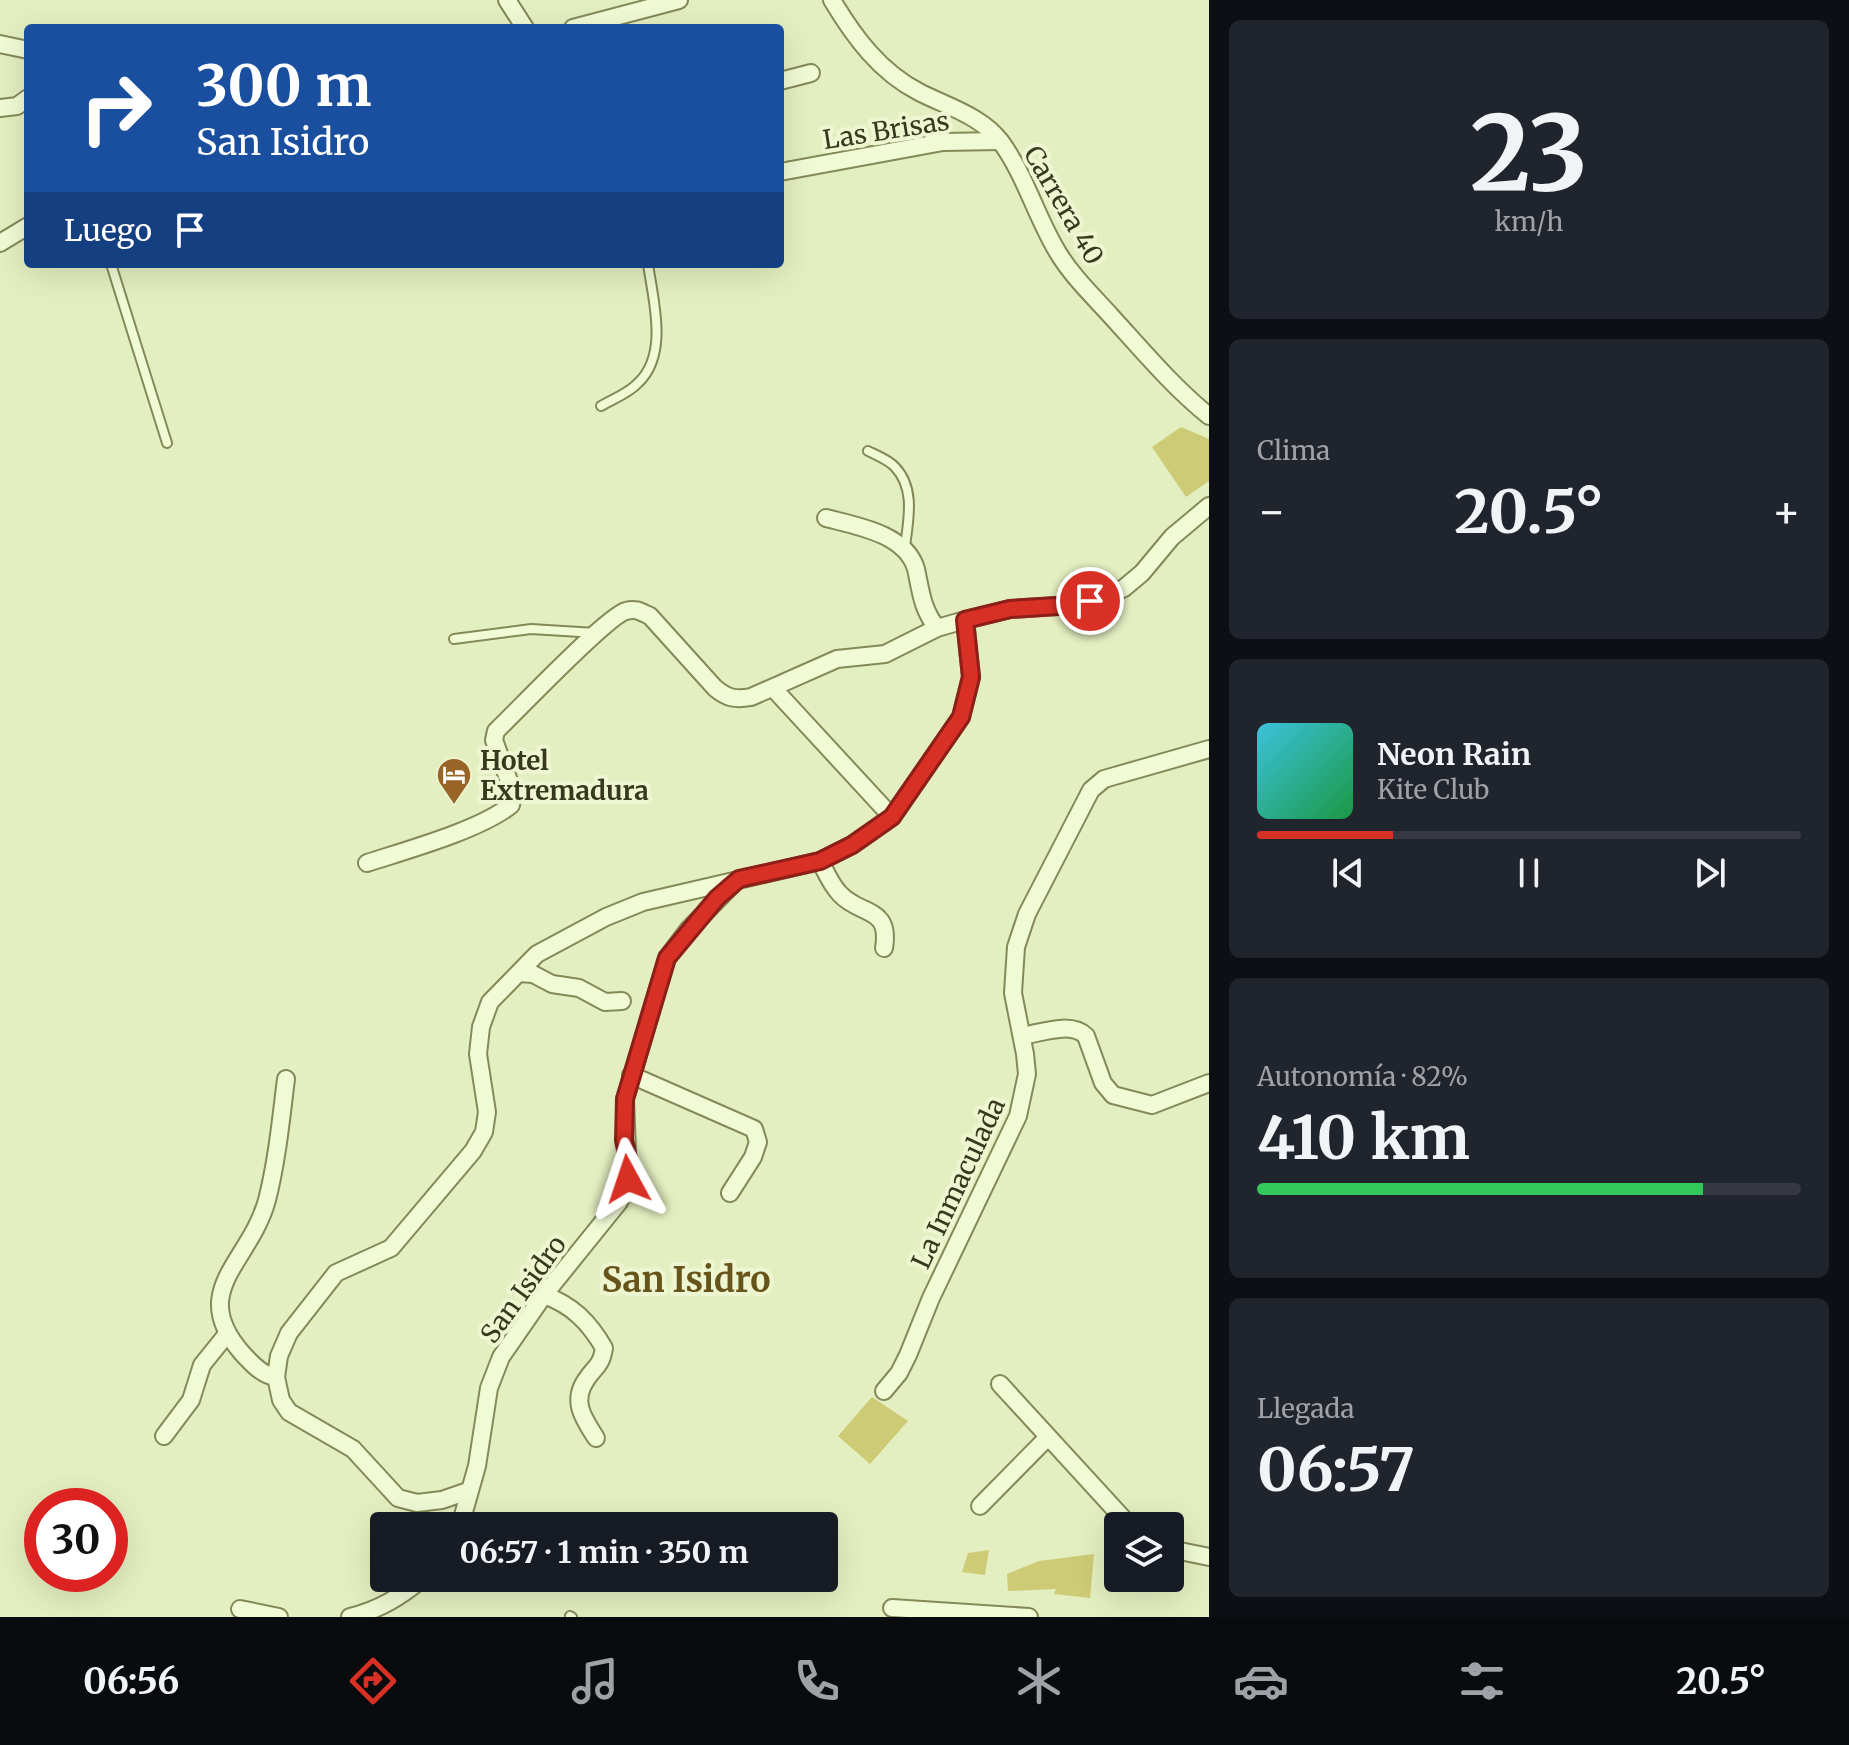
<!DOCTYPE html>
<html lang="es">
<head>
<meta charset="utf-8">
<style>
  :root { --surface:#171b24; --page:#20242c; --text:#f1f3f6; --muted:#9ea1a6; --line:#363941; --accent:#d93025 }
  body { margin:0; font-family:Merriweather,serif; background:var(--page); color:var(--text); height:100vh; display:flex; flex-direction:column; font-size:30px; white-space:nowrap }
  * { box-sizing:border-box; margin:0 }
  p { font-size:26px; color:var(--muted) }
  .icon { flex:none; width:44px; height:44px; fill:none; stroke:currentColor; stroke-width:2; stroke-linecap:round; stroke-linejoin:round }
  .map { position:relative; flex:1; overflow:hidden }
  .drawer { display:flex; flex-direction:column; gap:20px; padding:20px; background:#0d0f14; width:640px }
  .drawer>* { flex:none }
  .top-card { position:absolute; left:24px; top:24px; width:760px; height:244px; border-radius:8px; box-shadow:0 8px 32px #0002; background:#1a4fa0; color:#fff; overflow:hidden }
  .controls { position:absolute; left:1104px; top:1512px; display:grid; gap:16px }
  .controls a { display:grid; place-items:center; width:80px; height:80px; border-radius:8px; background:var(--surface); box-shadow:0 8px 32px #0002; font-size:40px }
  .speed { position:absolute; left:24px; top:1488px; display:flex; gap:16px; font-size:40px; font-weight:700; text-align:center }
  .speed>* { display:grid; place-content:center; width:104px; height:104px; border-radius:50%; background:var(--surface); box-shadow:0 8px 32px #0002; line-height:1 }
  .speed .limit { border:12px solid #d22; background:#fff; color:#111 }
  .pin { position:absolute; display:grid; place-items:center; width:68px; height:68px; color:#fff; margin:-34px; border:4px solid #fff; border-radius:50%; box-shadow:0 2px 8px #0007 }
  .me { position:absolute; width:88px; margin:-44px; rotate:355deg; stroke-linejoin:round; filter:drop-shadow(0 0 6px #0008) }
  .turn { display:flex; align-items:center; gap:28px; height:168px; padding:0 40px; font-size:36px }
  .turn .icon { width:104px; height:104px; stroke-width:2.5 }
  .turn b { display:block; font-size:56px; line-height:68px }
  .then { display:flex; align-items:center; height:76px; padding:0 40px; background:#0003; gap:16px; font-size:30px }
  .big { font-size:60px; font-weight:700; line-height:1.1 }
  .drawer .tile { flex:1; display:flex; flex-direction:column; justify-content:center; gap:12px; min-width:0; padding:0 28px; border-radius:12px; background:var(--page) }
  .drawer .dial { align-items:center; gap:0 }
  .dial b { font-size:104px; line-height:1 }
  .song { display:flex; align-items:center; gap:24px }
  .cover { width:96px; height:96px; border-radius:12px; background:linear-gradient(135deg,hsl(190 70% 55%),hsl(140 70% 35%)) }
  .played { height:8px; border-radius:4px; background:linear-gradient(90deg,var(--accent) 25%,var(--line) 25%) }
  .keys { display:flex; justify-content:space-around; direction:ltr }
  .heat { display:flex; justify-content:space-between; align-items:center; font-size:44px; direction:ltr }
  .charge { height:12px; border-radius:6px; background:linear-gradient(90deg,#34c759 82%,var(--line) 0) }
  .trip { position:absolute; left:370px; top:1512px; width:468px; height:80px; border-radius:8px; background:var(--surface); box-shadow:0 8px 32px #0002; font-weight:700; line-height:80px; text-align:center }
  .tab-bar { display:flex; height:128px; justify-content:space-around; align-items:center; background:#090b0e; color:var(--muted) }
  .tab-bar .icon { width:56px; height:56px }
  .tab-bar .selected { color:var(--accent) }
  .tab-bar b { font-size:36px; color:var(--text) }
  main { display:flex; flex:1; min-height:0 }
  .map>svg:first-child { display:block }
  .building { fill:#cecb76 }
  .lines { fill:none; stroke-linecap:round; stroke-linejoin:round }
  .service-casing { stroke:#858958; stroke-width:12 }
  .minor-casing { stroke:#858958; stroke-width:20 }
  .service { stroke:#f0fad5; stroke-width:8 }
  .minor { stroke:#f0fad5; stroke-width:16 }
  .route-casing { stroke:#8d1f18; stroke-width:20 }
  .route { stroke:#d93025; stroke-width:14 }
  .labels { text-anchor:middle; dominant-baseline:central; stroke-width:8; stroke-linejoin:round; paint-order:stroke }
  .street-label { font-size:26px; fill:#37381d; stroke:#edf6d1 }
  .poi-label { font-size:26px; font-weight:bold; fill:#37381d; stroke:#edf6d1; text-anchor:start }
  .district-label { font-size:34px; font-weight:bold; fill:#66541b; stroke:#edf6d1 }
</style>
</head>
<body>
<main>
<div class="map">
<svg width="1209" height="1617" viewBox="0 0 1209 1617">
  <rect width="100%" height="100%" fill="#e4efc1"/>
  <!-- building -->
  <g class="building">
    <polygon points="1181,427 1209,439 1209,481 1186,497 1152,447"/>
    <polygon points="872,1397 908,1421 870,1464 838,1436"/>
    <polygon points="989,1550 985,1575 962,1572 968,1553"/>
    <polygon points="1094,1554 1090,1598 1054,1594 1056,1589 1008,1591 1007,1574 1039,1561"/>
  </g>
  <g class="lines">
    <defs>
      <g id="service">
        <polyline points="111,264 167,443"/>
        <path d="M601,406c12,-7 28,-13 37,-23 31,-29 15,-83 10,-119"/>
        <path d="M868,451c8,4 21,9 27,16 21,22 13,54 10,80"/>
        <polyline points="454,639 531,629 596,633"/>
        <polyline points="570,1616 572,1617"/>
      </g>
      <g id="minor">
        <polyline points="507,0 525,28"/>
        <path d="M832,0c22,37 48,72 87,92 27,14 63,24 82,50 24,33 35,74 56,109 14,24 35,44 54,65 31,34 62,71 98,100"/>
        <polyline points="573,28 679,0"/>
        <polyline points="0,44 28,50"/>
        <polyline points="780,81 811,73"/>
        <polyline points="0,108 17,106 28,98"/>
        <polyline points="780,172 943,142 1000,141"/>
        <polyline points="0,243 28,226"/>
        <path d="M826,518c31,8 80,16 90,51 5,23 6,40 21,59"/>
        <polyline points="773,688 892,817"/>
        <path d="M820,861c6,11 11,24 20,33 20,22 51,12 44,54"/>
        <path d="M367,863c40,-13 113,-33 144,-58l2,-13 -19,-52 2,-9c21,-20 111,-115 130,-120 10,-3 15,1 24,5l65,72c12,10 20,12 36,9l86,-38 48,-5 52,-26 28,-8"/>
        <polyline points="519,973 533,974 552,984 579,988 605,1002 622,1001"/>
        <path d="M1022,1036c18,-3 49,-15 64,0l17,47 10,12 39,10 57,-22"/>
        <polyline points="631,1075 754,1129 758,1142 753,1157 730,1193"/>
        <path d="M544,1295c28,10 45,27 60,53 -3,19 -9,18 -18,32 -15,22 -2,39 10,58"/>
        <path d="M276,1377c-13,-1 -25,-14 -34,-24 -55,-63 8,-90 25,-153 10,-39 14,-81 19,-121"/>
        <polyline points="1000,1384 1130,1526"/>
        <polyline points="884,1391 899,1373 908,1355 931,1298 1018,1116 1027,1074 1025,1054 1013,993 1016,947 1027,914 1091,790 1104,779 1209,749"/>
        <polyline points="164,1436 191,1400 202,1365 227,1334"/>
        <polyline points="468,1491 442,1500 417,1503 398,1498 353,1449 289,1412 281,1400 276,1377 279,1356 289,1333 336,1273 391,1248 473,1151 484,1132 487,1112 478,1054 481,1027 490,1002 537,954 606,917 643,902 820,861 852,845 892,817 961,717 971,677 965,620 1010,609 1073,605 1106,597 1124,588 1142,573 1172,537 1209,506"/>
        <polyline points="980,1506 1048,1437"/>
        <polyline points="460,1526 477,1466 489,1388 501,1357 544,1295 619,1202 628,1179 625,1099 667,958 688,930 735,882"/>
        <polyline points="1170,1549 1209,1557"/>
        <polyline points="892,1608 1029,1617"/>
        <polyline points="240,1609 279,1617"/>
        <path d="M350,1617c29,-7 50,-20 73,-39"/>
      </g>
    </defs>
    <!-- service casing -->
    <use href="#service" class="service-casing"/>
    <!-- minor casing -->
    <use href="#minor" class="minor-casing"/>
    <!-- service -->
    <use href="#service" class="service"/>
    <!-- minor -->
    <use href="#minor" class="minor"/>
  </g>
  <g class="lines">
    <defs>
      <polyline id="route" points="628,1179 628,1159 624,1140 625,1099 667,958 717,898 739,879 820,861 852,845 892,817 961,717 971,677 965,620 1010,609 1073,605 1090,601"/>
    </defs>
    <!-- route casing -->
    <use href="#route" class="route-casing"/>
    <!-- route -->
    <use href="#route" class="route"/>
  </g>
  <!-- icons -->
  <defs>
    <symbol id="hotel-pin" viewBox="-11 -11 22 30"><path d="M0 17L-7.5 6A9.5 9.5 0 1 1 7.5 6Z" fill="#996527" stroke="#edf6d1"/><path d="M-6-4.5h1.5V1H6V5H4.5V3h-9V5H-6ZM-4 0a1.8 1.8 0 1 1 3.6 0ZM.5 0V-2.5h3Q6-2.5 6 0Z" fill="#fff"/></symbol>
  </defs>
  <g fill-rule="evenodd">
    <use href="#hotel-pin" x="434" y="755" width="40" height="54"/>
  </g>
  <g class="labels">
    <!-- street labels -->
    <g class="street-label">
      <text transform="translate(886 130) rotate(-9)">Las Brisas</text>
      <text transform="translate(1064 205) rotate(60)">Carrera 40</text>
      <text transform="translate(958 1183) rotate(-65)">La Inmaculada</text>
      <text transform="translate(523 1289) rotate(-54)">San Isidro</text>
    </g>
    <!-- poi labels -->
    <g class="poi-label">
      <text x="480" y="760">Hotel<tspan x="480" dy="30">Extremadura</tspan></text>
    </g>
    <!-- district labels -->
    <g class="district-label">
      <text x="686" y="1280">San Isidro</text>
    </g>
  </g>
</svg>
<div class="controls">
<a><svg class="icon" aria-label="layers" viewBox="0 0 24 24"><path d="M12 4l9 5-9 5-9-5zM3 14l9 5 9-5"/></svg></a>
</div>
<div class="speed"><div class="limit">30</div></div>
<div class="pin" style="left:1090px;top:601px;background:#d93025"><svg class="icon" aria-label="arrive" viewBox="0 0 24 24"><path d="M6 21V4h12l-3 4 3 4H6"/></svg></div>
<svg class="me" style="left:628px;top:1179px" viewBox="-20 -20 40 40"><path d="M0-17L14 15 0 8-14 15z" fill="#d93025" stroke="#fff" stroke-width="4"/></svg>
<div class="trip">06:57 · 1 min · 350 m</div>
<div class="top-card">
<div class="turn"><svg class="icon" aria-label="right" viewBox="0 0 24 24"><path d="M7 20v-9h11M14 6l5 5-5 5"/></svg><div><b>300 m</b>San Isidro</div></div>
<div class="then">Luego<svg class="icon" aria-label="arrive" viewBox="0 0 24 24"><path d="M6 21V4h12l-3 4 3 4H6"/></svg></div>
</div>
</div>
<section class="drawer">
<div class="tile dial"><b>23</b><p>km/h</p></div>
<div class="tile"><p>Clima</p>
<div class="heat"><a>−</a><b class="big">20.5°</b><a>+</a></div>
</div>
<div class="tile">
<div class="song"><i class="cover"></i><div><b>Neon Rain</b><p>Kite Club</p></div></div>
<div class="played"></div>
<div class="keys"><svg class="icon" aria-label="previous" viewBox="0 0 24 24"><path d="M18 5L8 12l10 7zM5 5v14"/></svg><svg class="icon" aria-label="pause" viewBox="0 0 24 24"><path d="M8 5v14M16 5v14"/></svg><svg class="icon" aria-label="next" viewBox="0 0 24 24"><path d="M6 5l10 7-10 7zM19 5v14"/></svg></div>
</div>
<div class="tile"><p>Autonomía · 82%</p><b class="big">410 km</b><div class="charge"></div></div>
<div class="tile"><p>Llegada</p><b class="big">06:57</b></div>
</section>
</main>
<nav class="tab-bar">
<b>06:56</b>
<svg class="icon selected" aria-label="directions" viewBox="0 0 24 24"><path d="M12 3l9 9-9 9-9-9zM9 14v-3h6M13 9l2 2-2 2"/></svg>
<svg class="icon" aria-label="music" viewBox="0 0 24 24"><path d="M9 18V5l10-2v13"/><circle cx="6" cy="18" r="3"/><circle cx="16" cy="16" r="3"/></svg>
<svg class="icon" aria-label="phone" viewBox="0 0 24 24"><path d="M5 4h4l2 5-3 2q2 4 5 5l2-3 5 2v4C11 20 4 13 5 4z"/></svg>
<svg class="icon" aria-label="climate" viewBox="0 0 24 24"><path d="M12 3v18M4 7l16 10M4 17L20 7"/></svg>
<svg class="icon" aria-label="car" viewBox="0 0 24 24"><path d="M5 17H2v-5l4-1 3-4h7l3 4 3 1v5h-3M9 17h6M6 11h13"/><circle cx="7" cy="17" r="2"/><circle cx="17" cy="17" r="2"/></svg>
<svg class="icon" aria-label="filters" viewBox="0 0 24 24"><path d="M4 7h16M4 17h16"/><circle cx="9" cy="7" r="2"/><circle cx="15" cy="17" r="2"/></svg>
<b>20.5°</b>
</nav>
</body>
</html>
